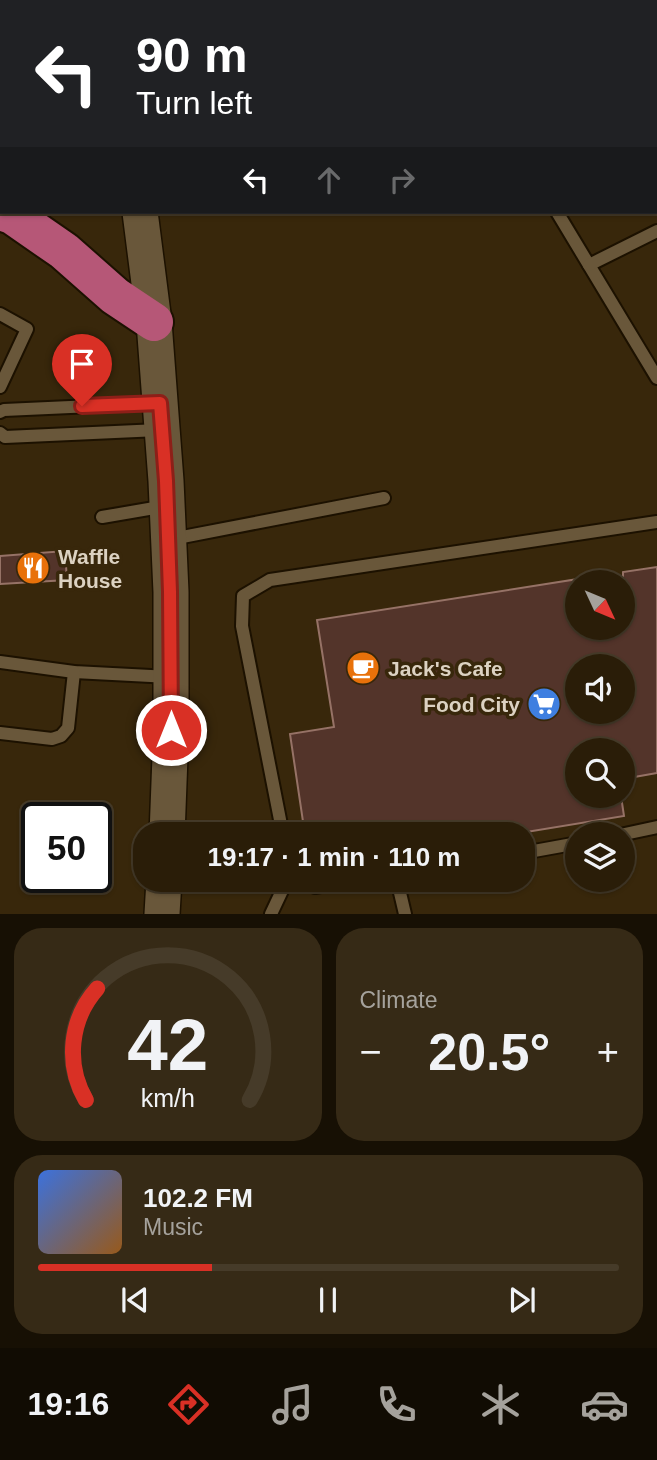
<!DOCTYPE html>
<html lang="en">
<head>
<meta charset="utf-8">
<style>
  :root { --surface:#2a1d08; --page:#362a16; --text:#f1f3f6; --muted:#a5a29c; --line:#463b29; --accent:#d93025 }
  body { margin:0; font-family:Arial,sans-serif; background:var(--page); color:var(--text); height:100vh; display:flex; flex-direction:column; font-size:26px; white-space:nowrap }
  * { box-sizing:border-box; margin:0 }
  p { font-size:23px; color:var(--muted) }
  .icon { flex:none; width:38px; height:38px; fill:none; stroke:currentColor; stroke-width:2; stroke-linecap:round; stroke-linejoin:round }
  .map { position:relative; height:914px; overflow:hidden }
  .drawer { display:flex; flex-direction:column; gap:14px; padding:14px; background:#171004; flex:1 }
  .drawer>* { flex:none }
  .hud { position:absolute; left:0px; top:0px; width:658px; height:214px; box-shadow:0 2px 5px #0004,0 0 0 2px var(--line); background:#202124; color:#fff; overflow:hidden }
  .needle { width:46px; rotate:134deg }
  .fabs { position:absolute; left:565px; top:570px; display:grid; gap:14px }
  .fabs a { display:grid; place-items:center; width:70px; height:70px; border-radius:50%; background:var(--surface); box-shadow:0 2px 5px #0004,0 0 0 2px var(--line); font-size:35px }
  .speed { position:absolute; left:21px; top:802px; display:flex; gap:14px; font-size:35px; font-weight:700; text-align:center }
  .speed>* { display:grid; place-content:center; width:91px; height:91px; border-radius:50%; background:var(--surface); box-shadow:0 2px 5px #0004,0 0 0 2px var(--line); line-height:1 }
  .speed .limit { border:4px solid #111; border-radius:10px; background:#fff; color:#111 }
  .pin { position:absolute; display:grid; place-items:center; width:60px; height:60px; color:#fff; margin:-72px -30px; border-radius:50% 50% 50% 0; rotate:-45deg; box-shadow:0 0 7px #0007 }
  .pin .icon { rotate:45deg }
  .me { position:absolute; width:77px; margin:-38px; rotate:0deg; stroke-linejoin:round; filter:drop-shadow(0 0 5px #0008) }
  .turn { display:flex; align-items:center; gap:24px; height:147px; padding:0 21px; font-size:32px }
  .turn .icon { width:91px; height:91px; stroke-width:2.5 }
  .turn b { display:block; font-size:49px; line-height:60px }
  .lanes { display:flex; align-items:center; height:66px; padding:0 21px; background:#0003; justify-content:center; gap:35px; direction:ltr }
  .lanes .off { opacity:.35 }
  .big { font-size:52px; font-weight:700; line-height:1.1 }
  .drawer .widget { flex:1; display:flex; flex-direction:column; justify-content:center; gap:10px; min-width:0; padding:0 24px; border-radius:28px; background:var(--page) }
  .drawer .dial { align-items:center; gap:0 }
  .dial svg { height:182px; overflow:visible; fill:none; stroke:var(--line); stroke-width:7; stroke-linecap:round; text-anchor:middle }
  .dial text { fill:var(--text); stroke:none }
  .song { display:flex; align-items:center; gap:21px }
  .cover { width:84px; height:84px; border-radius:10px; background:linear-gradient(135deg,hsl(220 70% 55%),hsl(30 70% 35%)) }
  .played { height:7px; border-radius:4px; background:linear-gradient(90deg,var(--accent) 30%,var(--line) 30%) }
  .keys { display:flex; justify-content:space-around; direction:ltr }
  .heat { display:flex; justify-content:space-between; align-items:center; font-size:38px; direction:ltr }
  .drawer .tiles { flex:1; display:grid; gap:14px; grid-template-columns:1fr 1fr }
  .widget:last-child { grid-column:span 2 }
  .trip { position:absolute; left:133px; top:822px; width:402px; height:70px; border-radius:28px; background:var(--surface); box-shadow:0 2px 5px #0004,0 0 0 2px var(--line); font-weight:700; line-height:70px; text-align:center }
  .tabs { display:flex; height:112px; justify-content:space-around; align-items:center; background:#110c03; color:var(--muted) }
  .tabs .icon { width:49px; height:49px }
  .tabs .selected { color:var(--accent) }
  .tabs b { font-size:32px; color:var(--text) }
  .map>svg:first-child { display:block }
  .building { fill:#53342a; stroke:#967266; stroke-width:2; fill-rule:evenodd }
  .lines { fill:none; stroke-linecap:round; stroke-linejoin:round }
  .service-casing { stroke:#1c1100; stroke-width:16 }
  .secondary-casing { stroke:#1c1100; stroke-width:38 }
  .trunk-casing { stroke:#1c1100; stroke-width:42 }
  .service { stroke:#69573a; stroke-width:12 }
  .secondary { stroke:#69573a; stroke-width:35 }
  .trunk { stroke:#b65777; stroke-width:38 }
  .route-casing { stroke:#8d1f18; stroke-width:18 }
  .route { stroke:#d93025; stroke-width:12 }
  .labels { text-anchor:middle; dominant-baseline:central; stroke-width:7; stroke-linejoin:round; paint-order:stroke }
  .poi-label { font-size:21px; font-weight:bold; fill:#dcd2c2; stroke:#38270b; text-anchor:start }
</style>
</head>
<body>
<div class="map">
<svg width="657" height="914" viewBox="0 0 657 914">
  <rect width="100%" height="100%" fill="#38270b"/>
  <!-- building -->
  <g class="building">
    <polygon points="65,551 67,580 0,584 0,556"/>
    <path d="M657,567v206l-34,6v-28h-45v45h43l3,20 -116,19h-203l-15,-101 44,-7 -17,-107 261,-41v49h45v-56zM578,667h45v45h-45z"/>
  </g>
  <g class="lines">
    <defs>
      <g id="service">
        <polyline points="344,0 345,2"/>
        <polyline points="504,0 505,2"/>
        <polyline points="557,212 657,378"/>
        <polyline points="589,265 657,231"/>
        <polyline points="0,314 27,329 0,387"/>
        <polyline points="0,412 4,410 159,403"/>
        <polyline points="0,433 5,437 159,430"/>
        <polyline points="102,517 166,506"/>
        <polyline points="172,539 384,498"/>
        <polyline points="0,662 74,672 170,677"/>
        <polyline points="0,733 52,739 61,736 68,728 74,672"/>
        <polyline points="283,835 242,626 243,596 270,580 657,522"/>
        <polyline points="620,835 657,827"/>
        <polyline points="523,853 578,843"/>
        <polyline points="303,880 315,887 355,880"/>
        <polyline points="397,880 405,914"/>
        <polyline points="271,914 287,880"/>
      </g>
      <g id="secondary">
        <polyline points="140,212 154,322 166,481 171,592 171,730 167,835"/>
        <polyline points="162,914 164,880"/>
      </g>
      <g id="trunk">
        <polyline points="89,2 93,0"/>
        <polyline points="292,2 296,0"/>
        <polyline points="0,41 2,40"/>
        <polyline points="0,125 2,124"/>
        <polyline points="3,212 12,215 64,251 115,296 154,322"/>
      </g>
    </defs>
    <!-- service casing -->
    <use href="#service" class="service-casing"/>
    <!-- secondary casing -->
    <use href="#secondary" class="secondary-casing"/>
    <!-- trunk casing -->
    <use href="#trunk" class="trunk-casing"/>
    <!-- service -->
    <use href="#service" class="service"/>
    <!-- secondary -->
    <use href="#secondary" class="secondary"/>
    <!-- trunk -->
    <use href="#trunk" class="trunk"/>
  </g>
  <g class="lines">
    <defs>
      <polyline id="route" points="82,406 160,403 166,481 170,592 171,730"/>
    </defs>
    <!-- route casing -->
    <use href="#route" class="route-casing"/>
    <!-- route -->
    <use href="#route" class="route"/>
  </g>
  <!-- icons -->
  <defs>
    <symbol id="restaurant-disc" viewBox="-11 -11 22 22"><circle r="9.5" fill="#e8710a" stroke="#38270b"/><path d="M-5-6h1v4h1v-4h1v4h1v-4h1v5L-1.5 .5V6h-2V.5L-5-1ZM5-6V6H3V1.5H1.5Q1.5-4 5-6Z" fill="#fff"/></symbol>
    <symbol id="cafe-disc" viewBox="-11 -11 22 22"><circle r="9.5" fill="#e8710a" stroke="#38270b"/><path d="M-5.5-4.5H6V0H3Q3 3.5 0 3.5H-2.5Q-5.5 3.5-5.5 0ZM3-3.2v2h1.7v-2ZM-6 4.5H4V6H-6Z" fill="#fff"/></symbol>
    <symbol id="supermarket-disc" viewBox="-11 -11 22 22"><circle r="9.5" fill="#3f7fe0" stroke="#38270b"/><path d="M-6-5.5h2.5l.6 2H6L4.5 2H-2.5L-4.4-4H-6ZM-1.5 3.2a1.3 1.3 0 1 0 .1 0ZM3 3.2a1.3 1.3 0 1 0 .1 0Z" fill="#fff"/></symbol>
  </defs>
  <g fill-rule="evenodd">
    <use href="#restaurant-disc" x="14" y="549" width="38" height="38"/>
    <use href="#cafe-disc" x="344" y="649" width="38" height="38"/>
    <use href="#supermarket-disc" x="525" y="685" width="38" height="38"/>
  </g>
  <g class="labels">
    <!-- poi labels -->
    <g class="poi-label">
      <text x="58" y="556">Waffle<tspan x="58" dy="24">House</tspan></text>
      <text x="388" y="668">Jack's Cafe</text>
      <text x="520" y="704" text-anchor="end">Food City</text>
    </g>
  </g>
</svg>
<div class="fabs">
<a><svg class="needle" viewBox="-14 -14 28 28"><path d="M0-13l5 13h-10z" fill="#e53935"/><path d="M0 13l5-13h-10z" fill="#a5a29c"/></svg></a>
<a><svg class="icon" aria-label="sound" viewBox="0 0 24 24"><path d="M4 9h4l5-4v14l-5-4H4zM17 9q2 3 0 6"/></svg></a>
<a><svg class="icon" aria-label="search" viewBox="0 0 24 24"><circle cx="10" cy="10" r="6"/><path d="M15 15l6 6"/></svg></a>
<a><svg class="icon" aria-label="layers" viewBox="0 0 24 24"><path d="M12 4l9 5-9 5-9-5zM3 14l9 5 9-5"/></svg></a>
</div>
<div class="speed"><div class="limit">50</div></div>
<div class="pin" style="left:82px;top:406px;background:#d93025"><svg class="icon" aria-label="arrive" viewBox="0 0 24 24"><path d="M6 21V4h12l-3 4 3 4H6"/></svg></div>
<svg class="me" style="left:171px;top:730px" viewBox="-20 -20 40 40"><circle r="17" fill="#d93025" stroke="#fff" stroke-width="3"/><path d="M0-11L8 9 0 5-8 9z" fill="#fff"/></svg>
<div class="trip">19:17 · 1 min · 110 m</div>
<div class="hud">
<div class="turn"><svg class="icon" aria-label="left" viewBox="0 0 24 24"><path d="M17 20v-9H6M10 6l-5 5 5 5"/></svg><div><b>90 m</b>Turn left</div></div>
<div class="lanes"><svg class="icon" aria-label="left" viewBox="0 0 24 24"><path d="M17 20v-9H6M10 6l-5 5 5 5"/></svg><svg class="icon off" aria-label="ahead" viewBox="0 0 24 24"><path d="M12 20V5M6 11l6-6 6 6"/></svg><svg class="icon off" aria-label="right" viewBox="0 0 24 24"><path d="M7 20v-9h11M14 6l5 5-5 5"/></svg></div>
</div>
</div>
<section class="drawer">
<div class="tiles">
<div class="widget dial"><svg viewBox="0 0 100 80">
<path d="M14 69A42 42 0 1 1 86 69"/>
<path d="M14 69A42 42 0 0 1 19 20" stroke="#d93025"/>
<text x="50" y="56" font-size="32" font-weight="700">42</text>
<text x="50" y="72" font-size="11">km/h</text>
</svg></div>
<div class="widget"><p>Climate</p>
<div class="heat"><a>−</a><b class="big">20.5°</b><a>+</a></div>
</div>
<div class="widget">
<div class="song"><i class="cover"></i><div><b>102.2 FM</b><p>Music</p></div></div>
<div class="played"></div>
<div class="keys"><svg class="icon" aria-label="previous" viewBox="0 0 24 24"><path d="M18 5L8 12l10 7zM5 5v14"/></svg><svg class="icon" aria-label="pause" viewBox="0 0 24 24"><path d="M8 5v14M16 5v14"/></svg><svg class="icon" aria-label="next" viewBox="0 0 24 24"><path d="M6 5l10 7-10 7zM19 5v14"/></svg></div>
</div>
</div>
</section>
<nav class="tabs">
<b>19:16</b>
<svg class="icon selected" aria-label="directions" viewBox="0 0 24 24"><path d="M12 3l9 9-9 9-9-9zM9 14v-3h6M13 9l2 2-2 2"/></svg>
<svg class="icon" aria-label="music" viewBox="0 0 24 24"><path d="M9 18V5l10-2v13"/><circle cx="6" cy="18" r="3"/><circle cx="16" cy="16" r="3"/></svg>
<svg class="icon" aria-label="phone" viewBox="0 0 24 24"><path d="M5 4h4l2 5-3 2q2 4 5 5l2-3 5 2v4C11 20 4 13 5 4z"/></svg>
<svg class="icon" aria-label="climate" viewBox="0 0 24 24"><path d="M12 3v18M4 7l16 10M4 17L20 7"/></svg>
<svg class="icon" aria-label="car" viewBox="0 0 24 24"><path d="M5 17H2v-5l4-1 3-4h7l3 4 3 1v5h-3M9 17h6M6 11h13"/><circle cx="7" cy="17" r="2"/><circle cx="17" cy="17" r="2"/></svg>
</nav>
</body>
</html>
